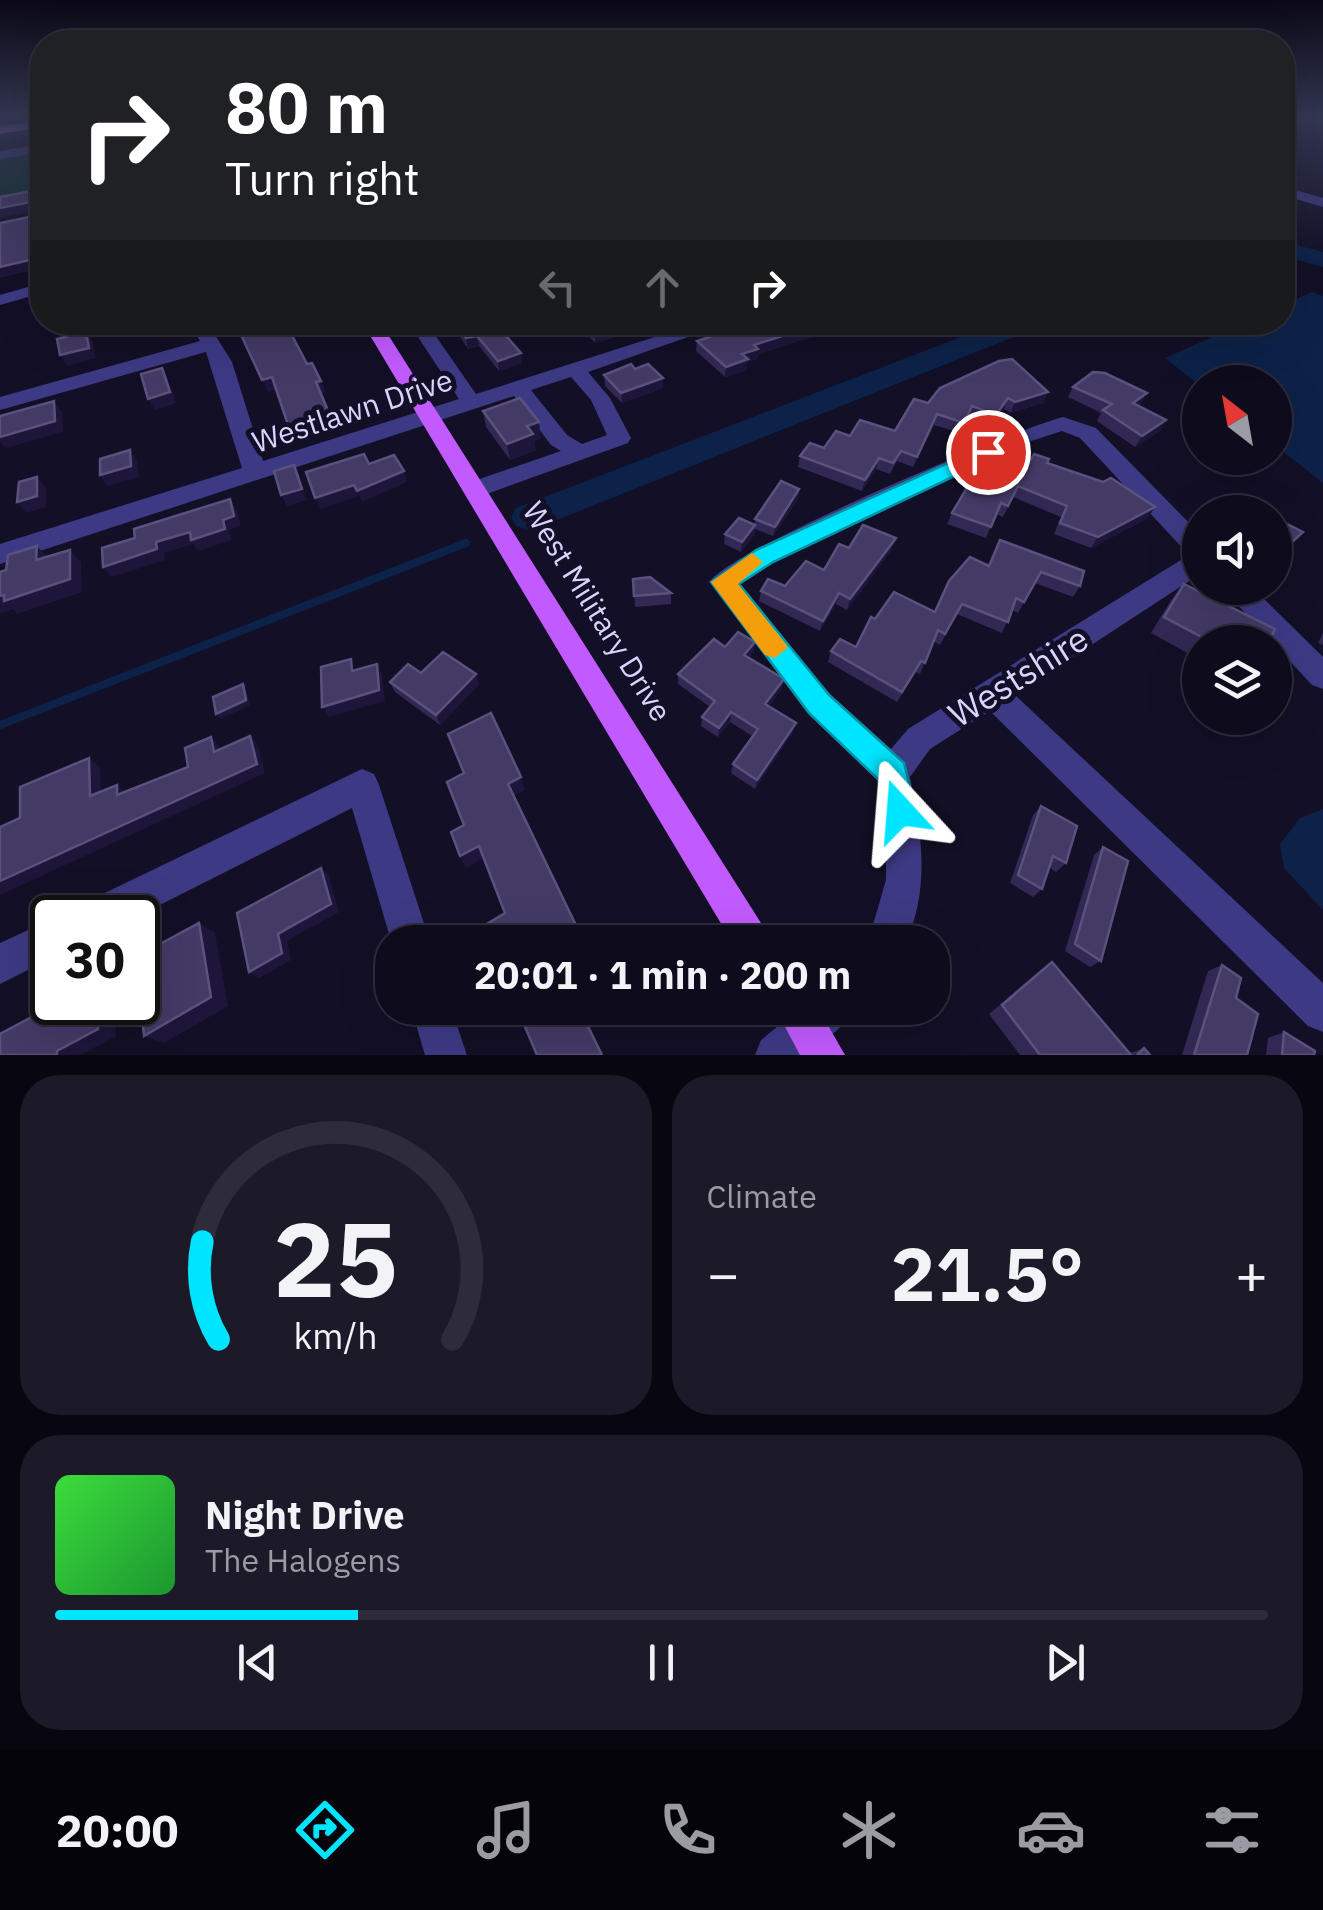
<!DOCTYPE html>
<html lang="en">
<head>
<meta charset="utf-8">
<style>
  :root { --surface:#0e0b1c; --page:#1c1929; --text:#f1f3f6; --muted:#9b9ba3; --line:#2e2b3b; --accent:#00e5ff }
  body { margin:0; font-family:"IBM Plex Sans",sans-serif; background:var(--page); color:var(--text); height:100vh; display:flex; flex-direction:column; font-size:38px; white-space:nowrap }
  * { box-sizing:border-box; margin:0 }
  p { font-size:32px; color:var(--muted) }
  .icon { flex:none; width:55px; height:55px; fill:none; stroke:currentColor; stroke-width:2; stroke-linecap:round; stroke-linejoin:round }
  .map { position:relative; height:1055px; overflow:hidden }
  .side { display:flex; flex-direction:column; gap:20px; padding:20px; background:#08060f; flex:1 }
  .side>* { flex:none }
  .top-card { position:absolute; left:30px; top:30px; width:1265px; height:305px; border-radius:40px; box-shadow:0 10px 40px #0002,0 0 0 2px var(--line); background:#202124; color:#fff; overflow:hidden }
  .needle { width:65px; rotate:329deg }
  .fabs { position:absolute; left:1182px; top:365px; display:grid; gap:20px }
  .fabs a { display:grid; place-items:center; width:110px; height:110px; border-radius:50%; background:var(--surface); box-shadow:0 10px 40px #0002,0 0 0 2px var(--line); font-size:50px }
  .speed { position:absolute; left:30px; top:895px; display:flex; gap:20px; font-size:50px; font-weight:700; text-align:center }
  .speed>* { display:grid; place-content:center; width:130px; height:130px; border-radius:50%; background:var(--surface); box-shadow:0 10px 40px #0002,0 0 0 2px var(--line); line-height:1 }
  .speed .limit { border:5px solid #111; border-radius:15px; background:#fff; color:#111 }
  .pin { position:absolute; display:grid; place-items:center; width:85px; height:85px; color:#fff; margin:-42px; border:5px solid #fff; border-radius:50%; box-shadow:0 2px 10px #0007 }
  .me { position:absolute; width:110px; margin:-55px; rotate:341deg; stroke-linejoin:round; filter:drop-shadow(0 0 8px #0008) }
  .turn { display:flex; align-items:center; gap:35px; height:210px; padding:0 30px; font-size:45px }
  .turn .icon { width:130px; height:130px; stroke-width:2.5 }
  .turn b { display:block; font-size:70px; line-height:85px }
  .lanes { display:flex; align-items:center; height:95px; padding:0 30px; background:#0003; justify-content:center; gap:50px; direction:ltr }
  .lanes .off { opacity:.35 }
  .big { font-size:75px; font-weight:800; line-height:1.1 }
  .side .widget { flex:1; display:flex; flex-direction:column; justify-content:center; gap:15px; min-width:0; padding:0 35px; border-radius:40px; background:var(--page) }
  .side .dial { align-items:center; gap:0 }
  .dial svg { height:260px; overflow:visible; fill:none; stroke:var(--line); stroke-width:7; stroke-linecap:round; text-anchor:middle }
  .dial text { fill:var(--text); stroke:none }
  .song { display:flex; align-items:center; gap:30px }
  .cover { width:120px; height:120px; border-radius:15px; background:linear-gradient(135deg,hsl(120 70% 55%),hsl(130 70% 35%)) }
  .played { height:10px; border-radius:5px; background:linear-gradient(90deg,var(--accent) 25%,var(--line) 25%) }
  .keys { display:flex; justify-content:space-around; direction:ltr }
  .heat { display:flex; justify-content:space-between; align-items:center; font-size:55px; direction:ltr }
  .side .tiles { flex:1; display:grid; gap:20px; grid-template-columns:1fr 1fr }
  .widget:last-child { grid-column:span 2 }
  .trip { position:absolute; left:375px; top:925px; width:575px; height:100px; border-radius:40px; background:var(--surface); box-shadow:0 10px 40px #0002,0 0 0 2px var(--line); font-weight:800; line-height:100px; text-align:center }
  .dock { display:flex; height:160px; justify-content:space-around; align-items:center; background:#06040b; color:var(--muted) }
  .dock .icon { width:70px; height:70px }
  .dock .current { color:var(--accent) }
  .dock b { font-size:45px; color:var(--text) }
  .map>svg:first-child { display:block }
  .green { fill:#12302f }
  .water { fill:#0c2248 }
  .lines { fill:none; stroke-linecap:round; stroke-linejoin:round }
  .stream { stroke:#0c2248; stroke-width:8 }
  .river { fill:#0c2248; fill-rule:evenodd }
  .minor { fill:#3d3a85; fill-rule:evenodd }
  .major { fill:#c25bff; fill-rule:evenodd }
  .wall { fill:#312854 }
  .shaded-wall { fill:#1d163a }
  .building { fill:#433a66; stroke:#5a527e; stroke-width:2.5 }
  .route { fill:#00e5ff; stroke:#0095a6; stroke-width:2.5 }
  .slow { fill:#f59e0b }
  .labels { text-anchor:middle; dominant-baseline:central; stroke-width:10; stroke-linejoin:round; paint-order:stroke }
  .street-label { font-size:30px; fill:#d9d4ff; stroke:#130f26 }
  .near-street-label { font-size:35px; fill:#d9d4ff; stroke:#130f26 }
</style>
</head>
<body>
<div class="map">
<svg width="1323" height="1055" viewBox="0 0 1323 1055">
  <rect width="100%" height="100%" fill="#130f26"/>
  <!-- green -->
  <polygon class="green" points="42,150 42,190 0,197 0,157"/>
  <!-- water -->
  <g class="water">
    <polygon points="1312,292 1323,296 1323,483 1275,445 1275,382 1200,386 1165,358 1244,323 1282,322 1283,305"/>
    <polygon points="1323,809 1323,910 1284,868 1280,844 1300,818"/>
  </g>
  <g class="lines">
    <!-- stream -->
    <polyline class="stream" points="0,725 466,543"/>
    <!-- river -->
    <g class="river">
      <polygon points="1282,241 1323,252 1323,267 1282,256"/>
      <polygon points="1000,322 1039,322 1036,328 542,526 529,530 516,526 511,517 516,508"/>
    </g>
    <!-- minor -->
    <g class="minor">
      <polygon points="42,144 42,152 0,159 0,151"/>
      <polygon points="1282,186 1323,198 1323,207 1282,195"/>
      <polygon points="42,283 42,293 0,305 0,295"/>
      <path d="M189,322h18l25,40 31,99 196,-62 -51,-77h18l50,72 226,-72h29l-143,50 22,26 21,40 -3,5 -144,52h-16l-4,-6 4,-6 93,-32 -10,-6 -37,-49 -514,168v-20l242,-76 -36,-116 -206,58v-13l200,-56zM571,377l20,23 16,35 -25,9 -15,-9 -36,-45z"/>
      <path d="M1063,417l33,11 104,106v40l-185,121 308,288v49l-15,-6 -318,-315 -60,38 -20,28c12,57 20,110 -4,165h-38l18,-62v-43l-8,-56 -70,-67 -98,-132c16,-31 306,-153 353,-165zM1062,431l18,7 109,117 -281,174 -17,20 -61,-55 -90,-110 33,-21 255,-121z"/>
      <polygon points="1222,588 1253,588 1323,657 1323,689 1312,685"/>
      <polygon points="362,769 374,774 379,785 430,942 392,944 352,808 134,918 74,918 80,905"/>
      <polygon points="52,919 52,958 0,984 0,943"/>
      <polygon points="411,1008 451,1008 467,1055 425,1055"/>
      <polygon points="800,1008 852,1008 846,1022 809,1055 755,1055 761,1040"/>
    </g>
    <!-- major -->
    <g class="major">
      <polygon points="42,121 42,127 0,134 0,126"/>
      <polygon points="362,322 380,322 773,942 732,942"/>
      <polygon points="775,1008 818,1008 845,1055 800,1055"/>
    </g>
  </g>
  <!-- wall -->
  <g class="wall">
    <polygon points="453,322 496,325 521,353 522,363 499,371 479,346 468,349 455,329"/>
    <polygon points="577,322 627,322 628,333 595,343"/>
    <polygon points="840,324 839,328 758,354 757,359 747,362 747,370 725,377 696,351 697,341"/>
    <polygon points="604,375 663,388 622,403 605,386"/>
    <polygon points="1073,387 1141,404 1138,406 1166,420 1160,431 1135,447 1097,421 1101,413 1068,397"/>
    <polygon points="1048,392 1043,403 1010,413 1004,409 992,426 968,417 960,433 934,425 913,467 897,461 890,474 876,469 862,491 798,467 800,456 850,436 895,431 928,403"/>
    <polygon points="483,411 541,438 534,441 536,450 510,460 486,427"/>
    <polygon points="1047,463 1148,518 1091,548 1054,534 1061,517 1013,497 1003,517 996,514 986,538 947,524 952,513 978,482 1002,473"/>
    <polygon points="799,489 798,499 773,536 755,529 754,535 741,552 724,544 725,534 755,525 755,519"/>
    <polygon points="1000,540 1080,586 1073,597 1035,583 1018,613 1012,610 1002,633 957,614 940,645 933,641 920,674 916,672 897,702 828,662 831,651 856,647 875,619 935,612 989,566"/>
    <polygon points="849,548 892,549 847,610 836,604 820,631 759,601 761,591 785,586 824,570"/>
    <polygon points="633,579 671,593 671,604 635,607"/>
    <polygon points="1184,584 1269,642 1200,642 1200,660 1151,633 1171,600"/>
    <polygon points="1323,633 1323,645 1318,643"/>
    <polygon points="755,642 754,652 749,658 782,689 768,707 793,732 755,789 731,773 733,764 752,736 730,722 718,737 701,726 702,717 710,707 678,684 678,674 725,647"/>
    <polygon points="421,673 479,684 440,725 395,692 390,682"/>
    <polygon points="1041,806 1066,863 1056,872 1049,867 1042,889 1033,897 1010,883 1033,815"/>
    <polygon points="1103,847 1101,961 1090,967 1065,951 1094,855"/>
    <polygon points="1052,962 1130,1053 1144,1048 1150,1055 1020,1055 989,1014 1038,972"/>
    <polygon points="1222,965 1236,998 1247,1055 1182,1055 1208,971"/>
    <polygon points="1284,1032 1314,1055 1266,1055 1268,1038"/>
  </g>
  <!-- shaded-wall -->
  <g class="shaded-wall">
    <polygon points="36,201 41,210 0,218 0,208"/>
    <polygon points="42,257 42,268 0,278 0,267"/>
    <polygon points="627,322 628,333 595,343 595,333"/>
    <polygon points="826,322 844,322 840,324 839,328 758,354 757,359 747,362 747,370 725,377 726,367 754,345"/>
    <polygon points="86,332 93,342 96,358 68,366 60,355"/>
    <polygon points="477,336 479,346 468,349 466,338"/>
    <polygon points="521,353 522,363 499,371 498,361"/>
    <polygon points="162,368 168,379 176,403 155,410 148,399"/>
    <polygon points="272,377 277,389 268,392 262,380"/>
    <polygon points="663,378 663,388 622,403 621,393"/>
    <polygon points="321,381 326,392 321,394 316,382"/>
    <polygon points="1048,392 1043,403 1010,413 1015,402"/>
    <polygon points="1147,393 1141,404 1126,414 1133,403"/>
    <polygon points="1008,398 1004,409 992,426 996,415"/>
    <polygon points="54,401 62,412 63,432 6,448 0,442 0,437"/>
    <polygon points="329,413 334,425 294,437 288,425"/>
    <polygon points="937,414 934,425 913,467 917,457"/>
    <polygon points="1166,420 1160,431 1135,447 1142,436"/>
    <polygon points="539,422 541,438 534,441 536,450 510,460 507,444 527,426"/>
    <polygon points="130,450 137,461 139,477 108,486 100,475"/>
    <polygon points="879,458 876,469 862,491 865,480"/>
    <polygon points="294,465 307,500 287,506 281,495"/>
    <polygon points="404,471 407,482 362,502 357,491"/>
    <polygon points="37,477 46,488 46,507 26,513 17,502"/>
    <polygon points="354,485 359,496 321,509 315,498"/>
    <polygon points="799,489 798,499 773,536 775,527"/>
    <polygon points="230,499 237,510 241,526 229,530 232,540 198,551 193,544 164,553 165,560 112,577 103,567 156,542 223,520"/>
    <polygon points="1155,507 1148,518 1091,548 1098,537"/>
    <polygon points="755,525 754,535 741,552 742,542"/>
    <polygon points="896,538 892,549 847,610 850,599"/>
    <polygon points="37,546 49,559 36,560"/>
    <polygon points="70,550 81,562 82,592 17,614 13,609 0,614 0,596"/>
    <polygon points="839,593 836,604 820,631 823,621"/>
    <polygon points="755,642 754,652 743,665 744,655"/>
    <polygon points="377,664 382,675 385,701 329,717 322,707"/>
    <polygon points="476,674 479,684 440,725 436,715"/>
    <polygon points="784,679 782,689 763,714 765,704"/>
    <polygon points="243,684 246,689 250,705 221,719 216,714"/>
    <polygon points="731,712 730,722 718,737 719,728"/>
    <polygon points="796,723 793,732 755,789 757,780"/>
    <polygon points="250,736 258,745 265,773 0,895 0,881"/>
    <polygon points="211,737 219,746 222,762 214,752"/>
    <polygon points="89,758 100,767 101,805 90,796"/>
    <polygon points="521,777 525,790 512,797 508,784"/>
    <polygon points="117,785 127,794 117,795"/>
    <polygon points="479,846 484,858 466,868 460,856"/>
    <polygon points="321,868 329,876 339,912 287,941 291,960 259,978 249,972 278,934"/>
    <polygon points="199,923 215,933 228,1006 164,1043 144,1036"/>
    <polygon points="96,1002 113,1002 116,1036 81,1055 57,1055 57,1051"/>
    <polygon points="505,1008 518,1008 519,1009 508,1017 503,1009"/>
  </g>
  <!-- building -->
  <g class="building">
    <polygon points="42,189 42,257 0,267 0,223 39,215 36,201 0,208 0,197"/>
    <polygon points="235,322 285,322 307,364 312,363 321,381 316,382 329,413 288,425 272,377 262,380"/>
    <polygon points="455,322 494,322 521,353 498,361 477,336 466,338"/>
    <polygon points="585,322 627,322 595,333"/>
    <polygon points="755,322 826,322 754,345 758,349 742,354 748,359 726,367 697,341"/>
    <polygon points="86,332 89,348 60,355 57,339"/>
    <polygon points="1012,359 1048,392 1015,402 1008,398 996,415 972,406 964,423 937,414 917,457 901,451 893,463 879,458 865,480 800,456 810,443 824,448 836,431 850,436 860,420 895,431 914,399 928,403 940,388 999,361"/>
    <polygon points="631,364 635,369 648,364 663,378 621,393 604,375"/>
    <polygon points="162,368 170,392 148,399 141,374"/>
    <polygon points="1093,372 1105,373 1147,393 1133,403 1166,420 1142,436 1103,410 1112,404 1073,387"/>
    <polygon points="520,398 539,422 527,426 533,434 507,444 483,411"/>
    <polygon points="54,401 55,421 0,437 0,416"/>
    <polygon points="130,450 131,466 100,475 100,459"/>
    <polygon points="1012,453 1031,459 1034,454 1049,459 1047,463 1103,482 1111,478 1155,507 1098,537 1060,523 1067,506 1018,486 1008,506 1001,503 991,527 952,513 972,479 978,482 987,466 1002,473"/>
    <polygon points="364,454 369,464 394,455 404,471 357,491 354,485 315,498 306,472"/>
    <polygon points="294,465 302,489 281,495 274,471"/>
    <polygon points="37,477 37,496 17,502 19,482"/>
    <polygon points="781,481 799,489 775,527 755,519"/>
    <polygon points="230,499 234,516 223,520 225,529 191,540 190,532 156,542 157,549 103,567 102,548 135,538 134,529"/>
    <polygon points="1244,502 1264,512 1235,512"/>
    <polygon points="739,518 755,525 742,542 725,534"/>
    <polygon points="1275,518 1303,532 1275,558"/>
    <polygon points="863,525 896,538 850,599 839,593 823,621 761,591 768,579 785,586 806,561 824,570 839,544 849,548"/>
    <polygon points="1000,540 1084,571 1080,586 1041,572 1024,602 1016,598 1008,622 962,604 945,634 938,630 925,663 921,661 902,692 831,651 840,639 856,647 871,617 875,619 894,592 935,612 949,581 970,557 989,566"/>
    <polygon points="37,546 36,560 70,550 70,579 4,601 4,595 0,596 0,572 6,570 8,555"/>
    <polygon points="650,577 671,593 634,596 633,579"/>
    <polygon points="1184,584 1275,629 1269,642 1211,642 1164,617"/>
    <polygon points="738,632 755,642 744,655 784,679 765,704 796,723 757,780 733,764 758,729 731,712 719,728 702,717 715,701 678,674 714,639 725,647"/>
    <polygon points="443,652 476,674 436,715 390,682 408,664 421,673"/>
    <polygon points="351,659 352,671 377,664 379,690 322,707 321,667"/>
    <polygon points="243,684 246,700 216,714 213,697"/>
    <polygon points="491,713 521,777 508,784 584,942 476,942 472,933 505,913 479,846 460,856 451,832 464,825 447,782 464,773 448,734"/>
    <polygon points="250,736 257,764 0,881 0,827 20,818 20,787 89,758 90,796 117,785 117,795 188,767 185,748 211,737 214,752"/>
    <polygon points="1041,806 1077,826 1066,863 1053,856 1042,889 1018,875"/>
    <polygon points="1103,847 1128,861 1101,961 1075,944"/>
    <polygon points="321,868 331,904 278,934 282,953 249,972 237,913"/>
    <polygon points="199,923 211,997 144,1036 138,978 138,956"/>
    <polygon points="1052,962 1131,1055 1040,1055 1002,1005"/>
    <polygon points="1222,965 1241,978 1236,998 1258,1014 1247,1055 1194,1055"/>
    <polygon points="60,1002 96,1002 98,1029 57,1051 57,1055 0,1055 0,1034"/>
    <polygon points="517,1008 579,1008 602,1055 537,1055"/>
    <polygon points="1284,1032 1315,1051 1314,1055 1282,1055"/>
    <polygon points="1144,1048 1150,1055 1137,1055"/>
  </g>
  <!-- sky -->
  <linearGradient id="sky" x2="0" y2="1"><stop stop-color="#0a0815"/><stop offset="0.44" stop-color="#333752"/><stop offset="1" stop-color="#333752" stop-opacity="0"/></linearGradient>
  <rect width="1323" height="265" fill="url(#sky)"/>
  <!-- route -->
  <polygon class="route" points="988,445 995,447 995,457 773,562 739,584 829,695 904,763 916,811 911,822 900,827 889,822 879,780 809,713 711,582 756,550"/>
  <!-- slow -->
  <polygon class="slow" points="752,553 763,562 738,584 788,647 775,658 765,655 711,582"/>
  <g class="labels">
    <!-- street labels -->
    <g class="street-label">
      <text transform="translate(352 410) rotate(-18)">Westlawn Drive</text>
      <text transform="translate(598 611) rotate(58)">West Military Drive</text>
    </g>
    <!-- near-street labels -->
    <g class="near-street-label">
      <text transform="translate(1018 676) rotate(-32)">Westshire</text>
    </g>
  </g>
</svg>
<div class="fabs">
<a><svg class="needle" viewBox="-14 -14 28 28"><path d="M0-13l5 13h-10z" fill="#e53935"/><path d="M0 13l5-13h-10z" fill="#9b9ba3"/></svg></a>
<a><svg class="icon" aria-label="sound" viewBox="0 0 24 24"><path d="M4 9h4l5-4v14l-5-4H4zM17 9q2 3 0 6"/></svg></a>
<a><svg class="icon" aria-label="layers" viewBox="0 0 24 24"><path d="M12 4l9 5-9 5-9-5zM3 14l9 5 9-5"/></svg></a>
</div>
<div class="speed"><div class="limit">30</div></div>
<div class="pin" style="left:988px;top:452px;background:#d93025"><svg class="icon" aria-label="arrive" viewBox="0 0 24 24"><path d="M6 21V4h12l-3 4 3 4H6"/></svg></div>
<svg class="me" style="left:900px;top:811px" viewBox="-20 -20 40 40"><path d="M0-17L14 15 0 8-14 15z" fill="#00e5ff" stroke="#fff" stroke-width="4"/></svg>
<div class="trip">20:01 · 1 min · 200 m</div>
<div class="top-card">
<div class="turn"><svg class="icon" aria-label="right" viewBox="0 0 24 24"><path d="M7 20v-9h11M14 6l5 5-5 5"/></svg><div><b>80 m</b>Turn right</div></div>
<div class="lanes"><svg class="icon off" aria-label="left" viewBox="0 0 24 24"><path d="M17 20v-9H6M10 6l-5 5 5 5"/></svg><svg class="icon off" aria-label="ahead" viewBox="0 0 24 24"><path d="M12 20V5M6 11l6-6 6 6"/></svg><svg class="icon" aria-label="right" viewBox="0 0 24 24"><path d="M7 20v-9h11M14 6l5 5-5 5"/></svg></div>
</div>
</div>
<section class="side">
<div class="tiles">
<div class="widget dial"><svg viewBox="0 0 100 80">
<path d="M14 69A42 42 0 1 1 86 69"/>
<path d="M14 69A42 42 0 0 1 9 39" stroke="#00e5ff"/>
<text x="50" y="56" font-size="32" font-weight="700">25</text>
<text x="50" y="72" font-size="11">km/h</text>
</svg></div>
<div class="widget"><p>Climate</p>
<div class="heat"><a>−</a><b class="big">21.5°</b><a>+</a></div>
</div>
<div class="widget">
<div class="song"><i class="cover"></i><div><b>Night Drive</b><p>The Halogens</p></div></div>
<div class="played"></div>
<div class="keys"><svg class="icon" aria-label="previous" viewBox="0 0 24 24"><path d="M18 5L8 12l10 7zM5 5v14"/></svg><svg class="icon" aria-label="pause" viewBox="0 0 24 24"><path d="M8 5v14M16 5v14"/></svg><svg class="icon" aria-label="next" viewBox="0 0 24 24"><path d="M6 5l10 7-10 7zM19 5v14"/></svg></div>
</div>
</div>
</section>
<nav class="dock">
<b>20:00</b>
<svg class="icon current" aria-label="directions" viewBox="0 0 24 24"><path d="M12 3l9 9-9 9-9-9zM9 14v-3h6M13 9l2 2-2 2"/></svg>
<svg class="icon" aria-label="music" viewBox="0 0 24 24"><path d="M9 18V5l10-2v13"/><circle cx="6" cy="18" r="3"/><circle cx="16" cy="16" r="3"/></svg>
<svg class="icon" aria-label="phone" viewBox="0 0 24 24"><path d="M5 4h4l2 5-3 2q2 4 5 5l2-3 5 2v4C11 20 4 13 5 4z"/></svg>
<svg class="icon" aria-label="climate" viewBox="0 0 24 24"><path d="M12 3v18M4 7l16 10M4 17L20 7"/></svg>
<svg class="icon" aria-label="car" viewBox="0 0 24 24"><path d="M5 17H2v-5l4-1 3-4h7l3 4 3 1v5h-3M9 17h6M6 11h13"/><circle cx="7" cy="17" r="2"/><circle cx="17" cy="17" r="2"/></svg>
<svg class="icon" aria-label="filters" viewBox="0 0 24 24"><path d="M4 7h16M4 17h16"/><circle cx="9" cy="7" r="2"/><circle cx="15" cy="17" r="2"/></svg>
</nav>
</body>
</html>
